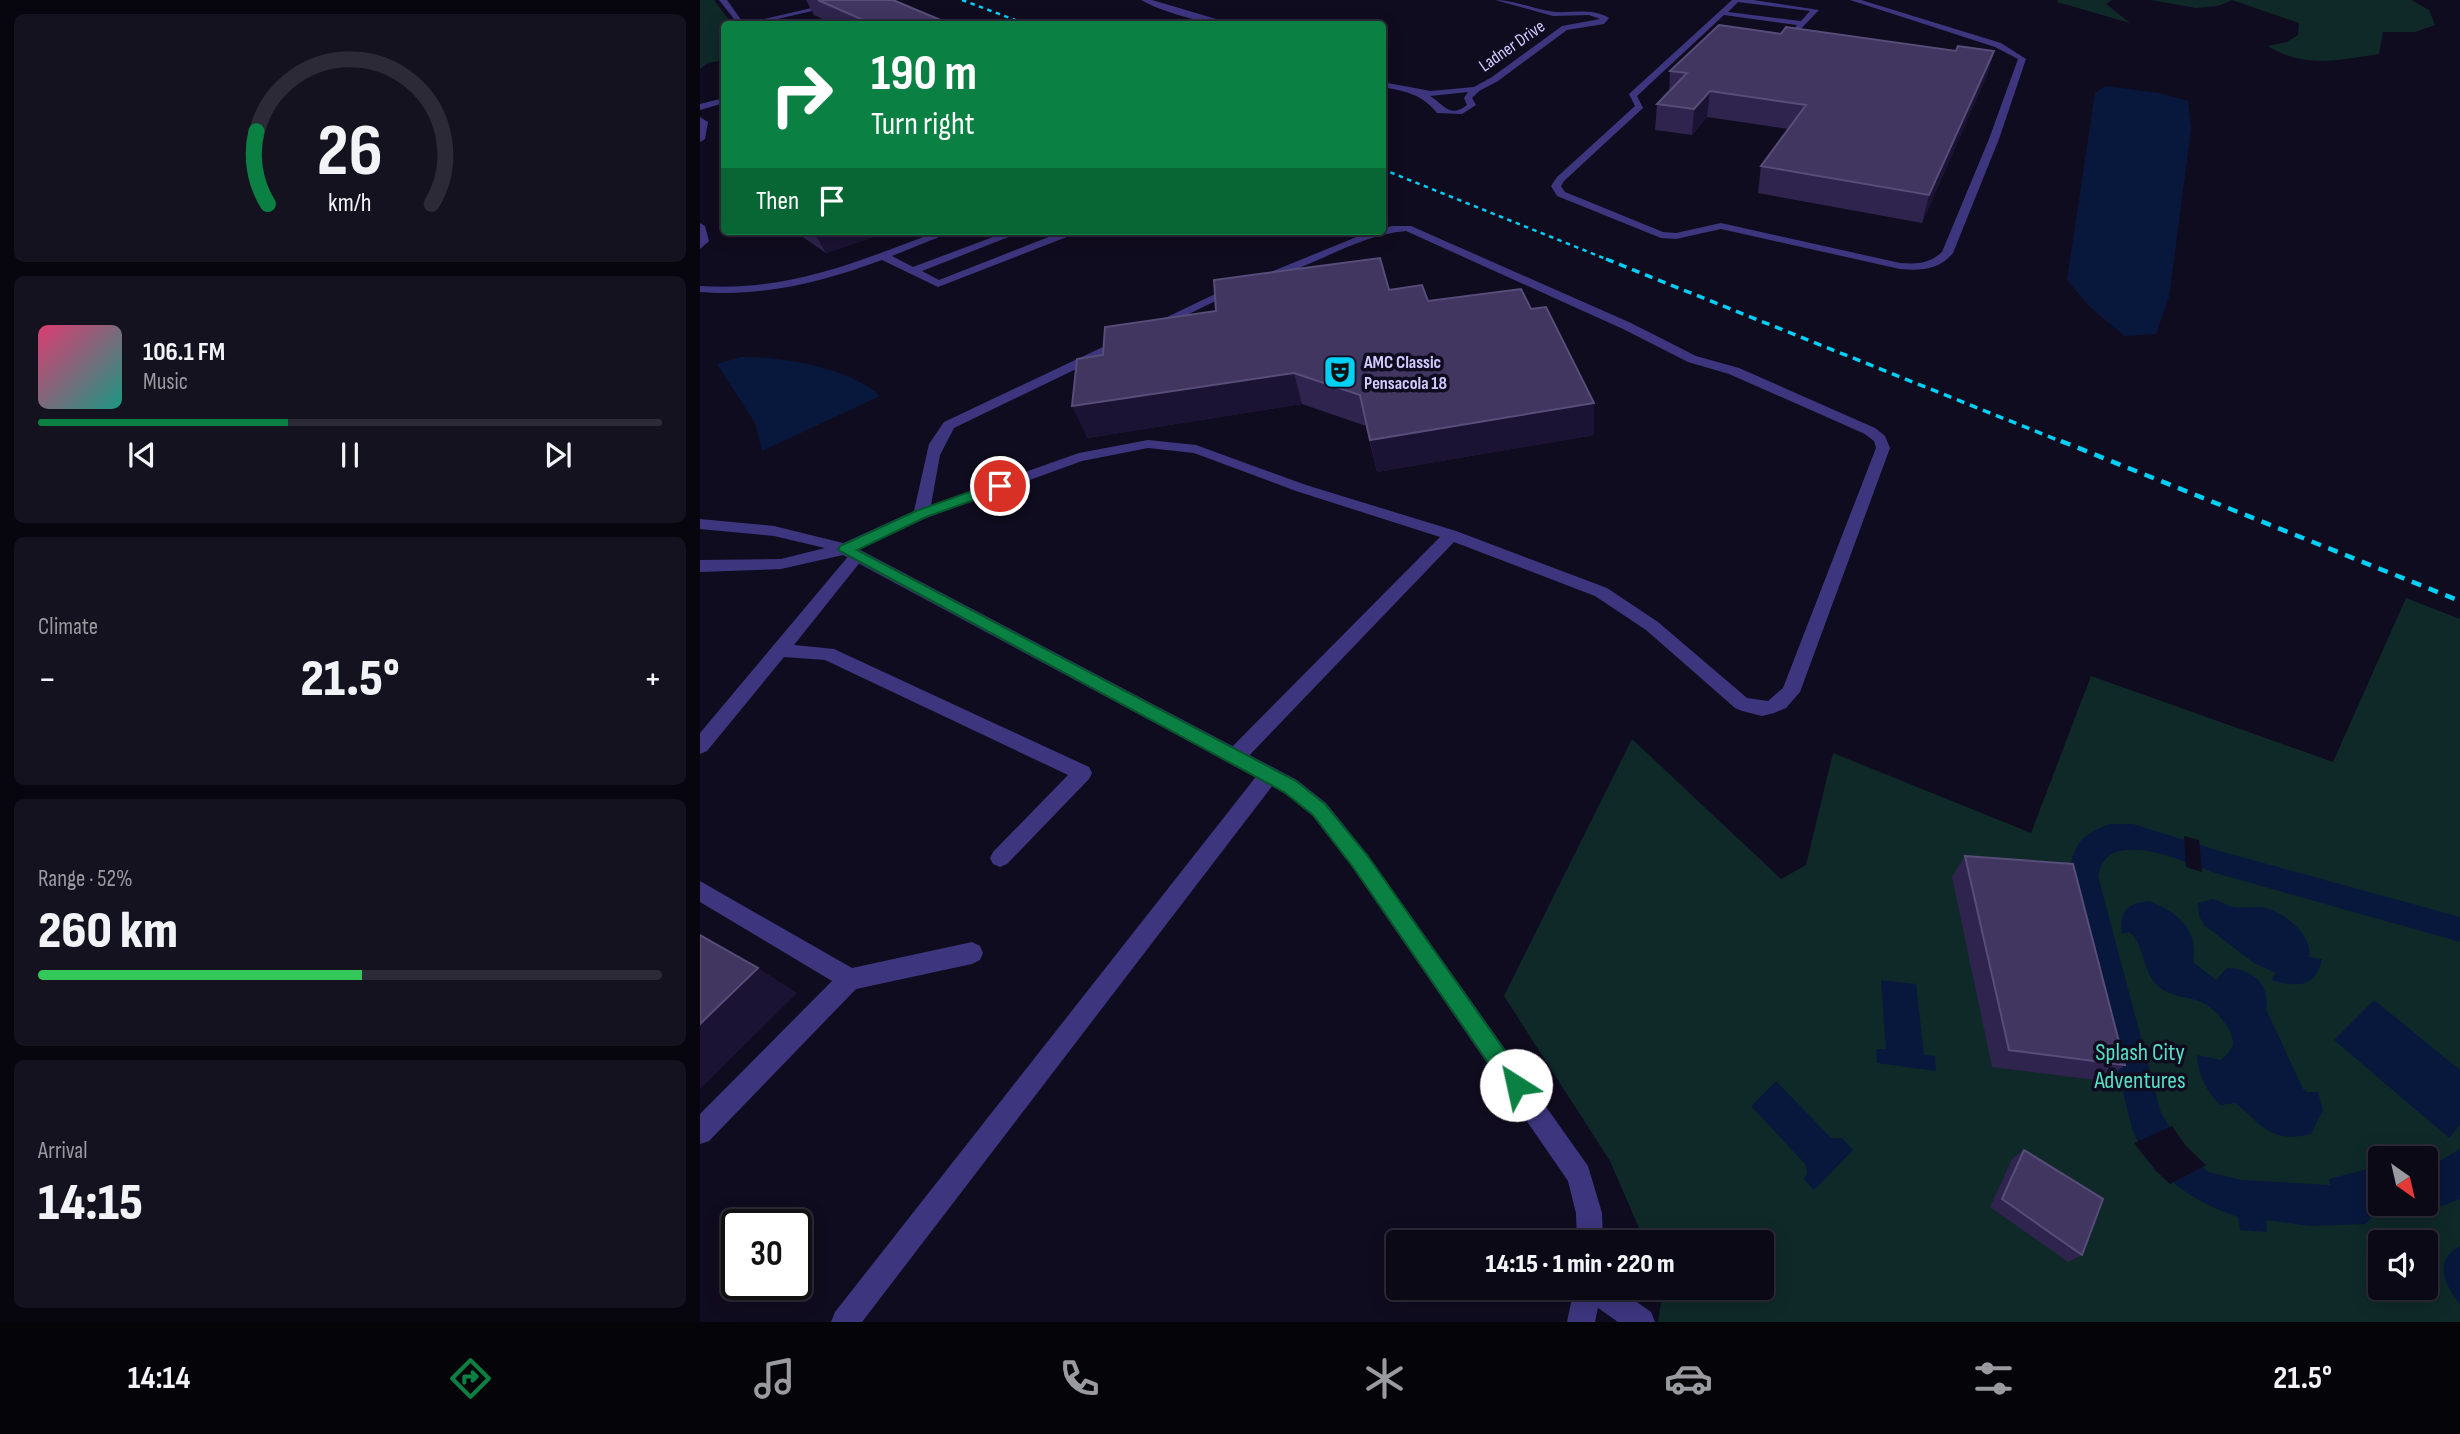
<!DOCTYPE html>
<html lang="en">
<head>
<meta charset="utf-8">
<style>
  :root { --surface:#0c0917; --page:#151220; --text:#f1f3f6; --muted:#9a9aa1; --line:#2c2a36; --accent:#0b8043 }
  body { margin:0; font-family:"Sofia Sans Condensed",sans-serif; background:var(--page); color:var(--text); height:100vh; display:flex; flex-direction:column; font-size:26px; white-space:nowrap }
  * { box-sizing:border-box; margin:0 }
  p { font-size:23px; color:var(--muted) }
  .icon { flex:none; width:38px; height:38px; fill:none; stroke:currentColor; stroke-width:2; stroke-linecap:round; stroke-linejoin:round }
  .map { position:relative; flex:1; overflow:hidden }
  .drawer { display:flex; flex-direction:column; gap:14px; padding:14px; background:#07050d; width:700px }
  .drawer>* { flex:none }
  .top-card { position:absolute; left:21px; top:21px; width:665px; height:214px; border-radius:7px; box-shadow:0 4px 18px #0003,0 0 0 2px var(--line); background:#0b8043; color:#fff; overflow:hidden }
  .needle { width:46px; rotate:146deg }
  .controls { position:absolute; left:1668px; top:1146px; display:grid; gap:14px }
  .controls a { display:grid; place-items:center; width:70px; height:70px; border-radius:7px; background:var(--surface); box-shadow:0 4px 18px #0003,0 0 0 2px var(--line); font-size:35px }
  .speed { position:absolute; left:21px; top:1209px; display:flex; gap:14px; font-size:35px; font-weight:700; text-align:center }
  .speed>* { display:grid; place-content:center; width:91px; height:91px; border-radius:50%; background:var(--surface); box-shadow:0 4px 18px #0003,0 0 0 2px var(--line); line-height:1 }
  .speed .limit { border:4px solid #111; border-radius:10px; background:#fff; color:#111 }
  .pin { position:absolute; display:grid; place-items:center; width:60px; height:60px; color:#fff; margin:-30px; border:4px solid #fff; border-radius:50%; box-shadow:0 2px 7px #0007 }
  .me { position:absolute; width:77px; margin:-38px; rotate:325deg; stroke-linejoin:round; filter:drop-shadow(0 0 5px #0008) }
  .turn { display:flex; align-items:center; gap:24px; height:147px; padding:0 35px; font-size:32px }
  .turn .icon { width:91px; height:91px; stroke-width:2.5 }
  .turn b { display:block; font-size:49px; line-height:60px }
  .then { display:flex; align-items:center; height:66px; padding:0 35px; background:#0003; gap:14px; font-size:26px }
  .big { font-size:52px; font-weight:800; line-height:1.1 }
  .drawer .tile { flex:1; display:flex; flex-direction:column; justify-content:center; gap:10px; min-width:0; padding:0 24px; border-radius:10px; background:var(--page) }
  .drawer .dial { align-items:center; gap:0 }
  .dial svg { height:182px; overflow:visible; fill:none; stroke:var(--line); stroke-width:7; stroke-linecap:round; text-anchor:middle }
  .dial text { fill:var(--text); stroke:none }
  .song { display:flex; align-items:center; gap:21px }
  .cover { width:84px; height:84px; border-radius:10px; background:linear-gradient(135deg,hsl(340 70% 55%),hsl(170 70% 35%)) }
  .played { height:7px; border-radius:4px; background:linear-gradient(90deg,var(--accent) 40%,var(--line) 40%) }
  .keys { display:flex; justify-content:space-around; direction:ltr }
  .heat { display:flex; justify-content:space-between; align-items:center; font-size:38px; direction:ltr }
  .charge { height:10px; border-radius:5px; background:linear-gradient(90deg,#34c759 52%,var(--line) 0) }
  .trip { position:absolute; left:686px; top:1230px; width:388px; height:70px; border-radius:7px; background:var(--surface); box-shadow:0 4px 18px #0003,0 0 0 2px var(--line); font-weight:800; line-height:70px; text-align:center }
  .tab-bar { display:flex; height:112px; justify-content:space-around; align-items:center; background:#050409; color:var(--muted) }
  .tab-bar .icon { width:49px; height:49px }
  .tab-bar .active { color:var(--accent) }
  .tab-bar b { font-size:32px; color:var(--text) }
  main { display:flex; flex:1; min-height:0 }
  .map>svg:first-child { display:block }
  .green { fill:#0f2929; fill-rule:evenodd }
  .water { fill:#08183c }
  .pier { fill:#100c1f }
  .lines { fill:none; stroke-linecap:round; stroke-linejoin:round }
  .lane { fill:#3d367f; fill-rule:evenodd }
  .street { fill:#3d367f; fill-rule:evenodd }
  .rail-far2 { stroke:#00d0f5; stroke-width:2.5; stroke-dasharray:4.5 4.5; stroke-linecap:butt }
  .rail-far1 { stroke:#00d0f5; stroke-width:3.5; stroke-dasharray:8 6; stroke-linecap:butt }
  .rail { stroke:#00d0f5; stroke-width:4.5; stroke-dasharray:10 8; stroke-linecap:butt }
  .wall { fill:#2e244d }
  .shaded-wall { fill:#1b1333 }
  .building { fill:#403660; stroke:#574d79; stroke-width:2 }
  .route { fill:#0b8043; stroke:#07532c; stroke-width:2 }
  .labels { text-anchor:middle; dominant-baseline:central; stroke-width:7; stroke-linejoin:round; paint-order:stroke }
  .far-street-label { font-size:18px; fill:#d3caff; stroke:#100c1f }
  .far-poi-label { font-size:18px; font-weight:bold; fill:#d3caff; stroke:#100c1f; text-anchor:start }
  .near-park-label { font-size:24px; fill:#55e0c4; stroke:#100c1f }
</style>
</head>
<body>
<main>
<section class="drawer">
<div class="tile dial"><svg viewBox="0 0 100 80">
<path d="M14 69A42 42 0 1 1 86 69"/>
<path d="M14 69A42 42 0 0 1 9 37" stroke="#0b8043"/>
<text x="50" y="56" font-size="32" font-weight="700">26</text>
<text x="50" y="72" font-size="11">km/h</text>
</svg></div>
<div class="tile">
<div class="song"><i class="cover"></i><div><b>106.1 FM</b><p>Music</p></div></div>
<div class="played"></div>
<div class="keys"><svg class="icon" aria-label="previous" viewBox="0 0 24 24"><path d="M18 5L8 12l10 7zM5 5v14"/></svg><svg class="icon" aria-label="pause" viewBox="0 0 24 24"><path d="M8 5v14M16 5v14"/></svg><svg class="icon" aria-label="next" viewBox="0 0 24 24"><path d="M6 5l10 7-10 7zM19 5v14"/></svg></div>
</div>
<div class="tile"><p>Climate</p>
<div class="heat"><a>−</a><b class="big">21.5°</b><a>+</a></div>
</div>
<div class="tile"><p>Range · 52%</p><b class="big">260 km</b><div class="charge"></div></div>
<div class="tile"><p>Arrival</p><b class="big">14:15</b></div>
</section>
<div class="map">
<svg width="1760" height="1322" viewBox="0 0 1760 1322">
  <rect width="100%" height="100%" fill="#100c1f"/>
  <!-- green -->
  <g class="green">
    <polygon points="0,0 14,0 32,24 24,24 24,60 8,63 0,69"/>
    <polygon points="1358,0 1412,0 1406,4 1430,23 1357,2"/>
    <path d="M1451,0h260l18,10 6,15 -20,7h-32l-4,22c-40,6 -75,15 -111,-8l19,-4 11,-7 1,-12 -67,-23 -14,6 -22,2z"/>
    <path d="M1706,598l54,21v703h-802l5,-34h99v-46h-117l-35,-81 -106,-165 128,-257 149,140 25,-14 27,-112 198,80 60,-157 242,86zM1680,1158h46v46h-46zM1680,1242h46v46h-46z"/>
  </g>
  <!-- water -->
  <g class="water">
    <polygon points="1406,86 1459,93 1488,101 1491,129 1469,297 1456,334 1425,336 1391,308 1367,280 1395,93"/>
    <path d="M41,357c42,0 107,10 139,39l-118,55 -7,-28 -38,-59z"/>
    <path d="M1409,824h24l90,28 237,65v25c-80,-23 -161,-45 -241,-68 -29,-9 -62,-27 -93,-24 -16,1 -25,10 -28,26l63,237 22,35 25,24 34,8 88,5 -1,-6 51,-13v38h46v-39l12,-3 22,-13v50l-15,6 -74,13 -5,6 -56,2 -44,-6 1,12 -27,-2 -2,-13c-45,-15 -87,-43 -106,-88l-63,-258c6,-29 13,-36 40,-47z"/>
    <path d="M1513,899c8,2 14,7 21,8 10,2 19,-1 28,0 21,4 51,27 47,50l13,2c-6,30 -26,28 -51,21l5,-7 -22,-10 -50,-38 -5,-9 -1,-13z"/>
    <path d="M1449,901c28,11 50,28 44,61l23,18 11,-12c23,0 44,16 39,41l37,80 4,3h11l5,18 -12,24c-39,9 -47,-6 -75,-31l-16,2c-14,-14 -22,-31 -23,-50l24,5c5,-5 11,-10 12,-17 0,-14 -17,-33 -28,-39 -16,-9 -35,-5 -49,-20 -14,-15 -12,-41 -27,-52l-7,2c-3,-22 5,-31 27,-33z"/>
    <polygon points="1181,980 1216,984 1224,1055 1235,1056 1236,1071 1177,1063 1176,1049 1186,1049"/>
    <polygon points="1674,1000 1760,1070 1760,1125 1749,1138 1634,1040"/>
    <polygon points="1076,1081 1131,1138 1142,1138 1153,1150 1114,1190 1104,1179 1107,1173 1106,1165 1051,1106"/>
    <path d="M1760,1246v58c-16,-19 -27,-44 0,-58z"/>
  </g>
  <!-- pier -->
  <g class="pier">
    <polygon points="1484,836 1499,840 1502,872 1486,867"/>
    <polygon points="1472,1126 1486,1146 1506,1165 1470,1184 1456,1171 1434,1143"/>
  </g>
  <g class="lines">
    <!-- lane -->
    <g class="lane">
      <polygon points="146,0 160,0 55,24 43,24"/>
      <polygon points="180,0 190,0 251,24 242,24"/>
      <path d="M1032,0h21l66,10 -27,28 -15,-3 13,-1 7,-9 -73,-10 -87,81 6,12 -79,73 -3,5 4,6 98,40 13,1 45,-10 179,40c17,1 29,1 42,-11l47,-113 29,-80 -23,-12 -145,-47h11l140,43 25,16 -27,80 -46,114c-14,17 -33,18 -53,16l-179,-40 -45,10 -15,-1 -104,-42 -6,-10 6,-9 78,-71 -6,-12zM1038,2l72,9 -9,10 -73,-9z"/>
      <polygon points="0,117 8,122 5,139 0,142"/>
      <polygon points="0,223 5,226 9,241 0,249"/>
      <path d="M692,226h19l220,97 65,33 43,12 136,60 10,8 5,12 -90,244 -14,16 -12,5 -12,3 -20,-5 -7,-3 -89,-78 -51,-34 -141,-54 -212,221 -7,2 -7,-2 -3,-6 3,-6 212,-214 -144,-46 -102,-38 -46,-5 -66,13 -156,57 -73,34h10l2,4 -71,89 40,4 255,118 3,6 -3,6 -82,85 -7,3 -7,-3 -3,-6 3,-6 75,-77 -243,-115 -41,-3 -77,94 -7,3v-21l151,-180h-12l-2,-4 2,-4 75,-34 15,-67 15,-22 180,-85 4,1v6l-174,84 -14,27 -9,50 148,-52 69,-13 48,5 110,40 150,46 151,57 51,34 89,76 21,3 15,-13 93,-240 -2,-7 -9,-7 -136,-60 -41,-12 -65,-33 -217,-98c-49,4 -92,36 -139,48l-6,-3 93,-38z"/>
      <path d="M239,231h15l-62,25 21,11 96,-36h15l-102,40 17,9 125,-49 13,2 -139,54 -56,-27c-60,22 -118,37 -182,32v-6c89,6 159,-25 239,-55z"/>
      <polygon points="534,285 538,286 538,290 456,330 446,327"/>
      <polygon points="569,767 576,769 579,775 576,781 162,1322 131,1322 135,1312 562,769"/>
      <polygon points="0,881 152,968 272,942 280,946 283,953 280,960 272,964 156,989 9,1141 0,1144 0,1114 132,981 0,902"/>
      <polygon points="880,1288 917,1288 951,1312 955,1322 918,1322 884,1298"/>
    </g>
    <!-- street -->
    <g class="street">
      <polygon points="19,0 27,0 44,24 38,24"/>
      <path d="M441,0h11l81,24c-24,2 -71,-12 -92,-24z"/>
      <path d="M795,0c21,0 40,10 60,12 19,1 37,-4 54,6l-5,6 -37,6 -69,51 -19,10 -7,7 4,7 -14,9 -25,-1c-15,-19 -32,-22 -55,-26v-5l49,9 43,-4 18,-10 70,-51 38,-7 -11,-4 -36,1zM768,92l-4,6 3,7c-18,14 -23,-1 -37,-9z"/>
      <polygon points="24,98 24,103 0,110 0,104"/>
      <polygon points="0,519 74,526 151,545 597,780 626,803 667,854 888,1166 902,1213 903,1242 877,1242 876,1213 868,1181 653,868 612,815 583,792 143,555 81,569 0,572 0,560 81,559 125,548 74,536 0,529"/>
      <polygon points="874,1288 902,1288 895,1322 867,1322"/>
    </g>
    <!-- rail-far2 -->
    <g class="rail-far2">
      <polyline points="262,0 326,24"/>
      <polyline points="682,169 911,261"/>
    </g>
    <!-- rail-far1 -->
    <polyline class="rail-far1" points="906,259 1365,443"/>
    <!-- rail -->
    <polyline class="rail" points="1361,441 1760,601"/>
  </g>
  <!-- wall -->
  <g class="wall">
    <polygon points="106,0 193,0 243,21 244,24 133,24 114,15"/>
    <polygon points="1081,34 1256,51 1294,51 1287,75 1222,223 1058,193 1061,166 1089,129 1007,117 992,135 955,130 957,104 969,92 970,71"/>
    <polygon points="94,231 190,231 126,253"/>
    <polygon points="689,290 894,435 677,472 666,426 602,404 387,438 403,355"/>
    <polygon points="1265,856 1425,1065 1404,1081 1292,1067 1252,877"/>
    <polygon points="1324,1150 1382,1255 1368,1262 1290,1207 1312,1159"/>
  </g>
  <!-- shaded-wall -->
  <g class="shaded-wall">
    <polygon points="243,21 244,24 230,24"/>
    <polygon points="1294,51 1287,75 1222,223 1229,195"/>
    <polygon points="1010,91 1007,117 992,135 994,109"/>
    <polygon points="113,231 190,231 126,253"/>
    <polygon points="594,373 602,404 387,438 372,406"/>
    <polygon points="894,403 894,435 677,472 670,440"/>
    <polygon points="58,968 97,993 0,1089 0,1024"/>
  </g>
  <!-- building -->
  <g class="building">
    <polygon points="118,0 193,0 243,21 230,24 172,24"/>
    <polygon points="1019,25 1081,34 1086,27 1256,51 1258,46 1294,51 1229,195 1061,166 1106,105 1010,91 994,109 957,104 987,73 970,71"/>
    <polygon points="680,258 689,290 722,285 728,301 821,289 831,309 846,307 894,403 670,440 660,395 594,373 372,406 377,359 403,355 405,327 516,311 514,280"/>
    <polygon points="1265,856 1373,864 1425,1065 1309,1050"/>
    <polygon points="0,935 58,968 0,1024"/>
    <polygon points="1324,1150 1403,1199 1382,1255 1302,1199"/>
  </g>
  <!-- route -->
  <polygon class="route" points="300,481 305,483 305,489 226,517 157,550 596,781 625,804 667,855 824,1078 827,1085 824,1093 816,1096 809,1093 653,867 613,815 584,792 138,550 140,546 216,511"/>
  <!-- icons -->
  <defs>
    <symbol id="theatre-square" viewBox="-11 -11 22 22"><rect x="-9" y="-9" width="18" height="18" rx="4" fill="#00d0f5" stroke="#100c1f"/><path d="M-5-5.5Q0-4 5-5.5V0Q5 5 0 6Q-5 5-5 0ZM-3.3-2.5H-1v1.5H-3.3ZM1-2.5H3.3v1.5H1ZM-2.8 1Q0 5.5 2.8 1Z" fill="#111"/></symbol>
  </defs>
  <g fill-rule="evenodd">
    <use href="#theatre-square" x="621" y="353" width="38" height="38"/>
  </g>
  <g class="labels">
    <!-- far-street labels -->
    <g class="far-street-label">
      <text transform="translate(812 46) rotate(-35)">Ladner Drive</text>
    </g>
    <!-- far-poi labels -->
    <g class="far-poi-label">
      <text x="664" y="362">AMC Classic<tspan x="664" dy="21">Pensacola 18</tspan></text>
    </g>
    <!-- near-park labels -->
    <g class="near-park-label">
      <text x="1440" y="1052">Splash City<tspan x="1440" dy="28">Adventures</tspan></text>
    </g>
  </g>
</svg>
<div class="controls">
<a><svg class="needle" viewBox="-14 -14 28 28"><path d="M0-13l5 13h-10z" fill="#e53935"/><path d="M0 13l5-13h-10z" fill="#9a9aa1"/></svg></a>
<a><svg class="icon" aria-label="sound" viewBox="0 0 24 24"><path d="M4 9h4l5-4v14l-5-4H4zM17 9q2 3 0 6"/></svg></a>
</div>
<div class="speed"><div class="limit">30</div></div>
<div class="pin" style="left:300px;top:486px;background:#d93025"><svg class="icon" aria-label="arrive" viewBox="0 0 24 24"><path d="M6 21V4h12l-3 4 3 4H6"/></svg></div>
<svg class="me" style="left:816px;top:1085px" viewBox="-20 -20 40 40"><circle r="19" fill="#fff"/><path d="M0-13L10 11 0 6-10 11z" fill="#0b8043"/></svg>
<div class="trip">14:15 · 1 min · 220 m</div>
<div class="top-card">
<div class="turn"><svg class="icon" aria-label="right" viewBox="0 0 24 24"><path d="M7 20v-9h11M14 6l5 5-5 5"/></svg><div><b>190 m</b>Turn right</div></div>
<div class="then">Then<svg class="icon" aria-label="arrive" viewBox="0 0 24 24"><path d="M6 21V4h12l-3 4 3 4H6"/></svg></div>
</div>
</div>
</main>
<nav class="tab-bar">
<b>14:14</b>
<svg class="icon active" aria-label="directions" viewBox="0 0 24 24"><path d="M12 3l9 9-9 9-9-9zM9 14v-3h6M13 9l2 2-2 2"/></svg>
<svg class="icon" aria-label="music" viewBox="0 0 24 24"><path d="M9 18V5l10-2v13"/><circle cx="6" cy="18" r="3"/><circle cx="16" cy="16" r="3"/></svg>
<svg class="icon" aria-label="phone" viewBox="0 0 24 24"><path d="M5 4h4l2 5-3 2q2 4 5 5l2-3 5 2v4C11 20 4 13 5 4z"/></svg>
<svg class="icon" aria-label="climate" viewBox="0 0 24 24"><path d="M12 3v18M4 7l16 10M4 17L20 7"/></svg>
<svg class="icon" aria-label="car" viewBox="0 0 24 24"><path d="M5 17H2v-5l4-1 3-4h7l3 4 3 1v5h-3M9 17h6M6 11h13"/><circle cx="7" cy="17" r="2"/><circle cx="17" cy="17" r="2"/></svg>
<svg class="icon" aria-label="filters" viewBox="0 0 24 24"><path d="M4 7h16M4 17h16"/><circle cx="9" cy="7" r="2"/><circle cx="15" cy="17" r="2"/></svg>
<b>21.5°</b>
</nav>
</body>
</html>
